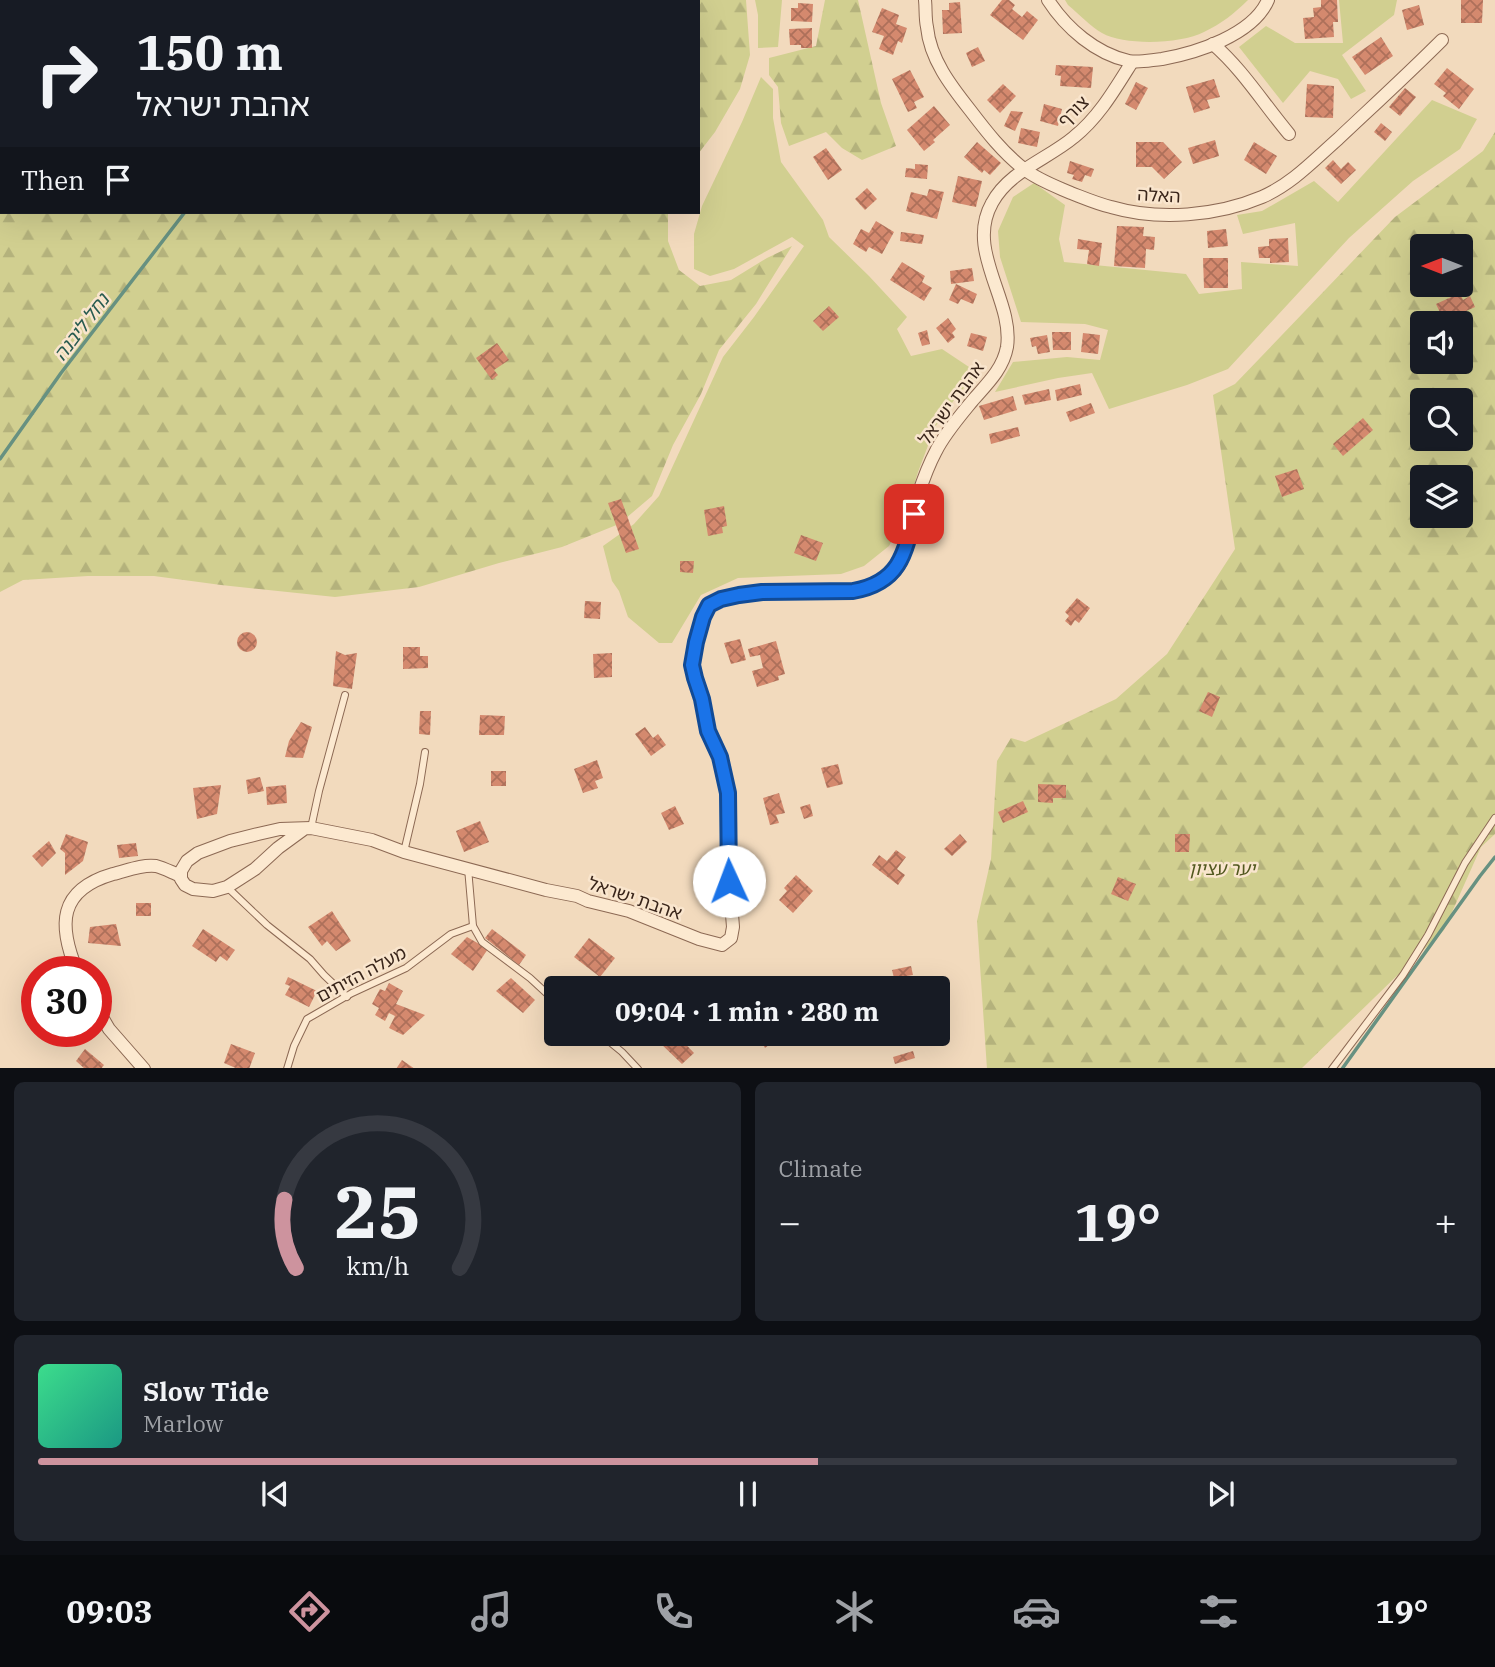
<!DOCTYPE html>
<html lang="en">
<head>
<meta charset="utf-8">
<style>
  :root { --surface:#171b24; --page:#20242c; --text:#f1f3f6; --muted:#9ea1a6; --line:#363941; --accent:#cd939e }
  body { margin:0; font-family:"IBM Plex Serif","Noto Sans Hebrew",serif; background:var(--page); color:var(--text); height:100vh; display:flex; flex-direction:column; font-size:26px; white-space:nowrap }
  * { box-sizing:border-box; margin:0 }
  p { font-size:23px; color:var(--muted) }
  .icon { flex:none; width:38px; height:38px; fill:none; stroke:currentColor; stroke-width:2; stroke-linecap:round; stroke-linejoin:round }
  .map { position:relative; height:1068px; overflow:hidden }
  .sheet { display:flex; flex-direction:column; gap:14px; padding:14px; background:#0d0f14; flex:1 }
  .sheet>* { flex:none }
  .top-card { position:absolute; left:0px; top:0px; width:700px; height:214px; box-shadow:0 7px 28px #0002; background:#171b24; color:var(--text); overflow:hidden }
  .needle { width:46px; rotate:270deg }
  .fabs { position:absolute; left:1410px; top:234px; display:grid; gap:14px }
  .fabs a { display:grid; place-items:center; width:63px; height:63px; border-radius:7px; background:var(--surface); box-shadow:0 7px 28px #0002; font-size:35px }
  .speed { position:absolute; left:21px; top:956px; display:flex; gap:14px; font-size:35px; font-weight:700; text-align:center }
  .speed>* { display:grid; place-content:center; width:91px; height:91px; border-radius:50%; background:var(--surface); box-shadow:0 7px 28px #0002; line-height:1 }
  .speed .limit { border:10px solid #d22; background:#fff; color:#111 }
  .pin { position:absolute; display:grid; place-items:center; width:60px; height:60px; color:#fff; margin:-30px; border-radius:14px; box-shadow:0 4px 10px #0006 }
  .me { position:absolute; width:77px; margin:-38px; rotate:358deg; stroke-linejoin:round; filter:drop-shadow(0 0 5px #0008) }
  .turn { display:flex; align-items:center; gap:24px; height:147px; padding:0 21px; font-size:32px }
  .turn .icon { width:91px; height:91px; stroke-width:2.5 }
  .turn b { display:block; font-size:49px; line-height:60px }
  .then { display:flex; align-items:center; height:66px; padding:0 21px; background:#0003; gap:14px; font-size:26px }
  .big { font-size:52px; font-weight:800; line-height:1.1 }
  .sheet .card { flex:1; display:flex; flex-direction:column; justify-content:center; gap:10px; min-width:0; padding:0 24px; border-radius:10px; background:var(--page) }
  .sheet .dial { align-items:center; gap:0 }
  .dial svg { height:182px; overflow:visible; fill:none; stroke:var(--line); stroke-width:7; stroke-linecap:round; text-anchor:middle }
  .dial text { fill:var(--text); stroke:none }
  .song { display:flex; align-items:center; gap:21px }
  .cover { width:84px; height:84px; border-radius:10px; background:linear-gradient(135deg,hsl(150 70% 55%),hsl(170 70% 35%)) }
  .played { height:7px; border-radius:4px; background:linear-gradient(90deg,var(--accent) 55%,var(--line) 55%) }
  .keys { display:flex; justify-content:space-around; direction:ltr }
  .heat { display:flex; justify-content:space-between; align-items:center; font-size:38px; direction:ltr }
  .sheet .tiles { flex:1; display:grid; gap:14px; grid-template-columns:1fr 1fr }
  .card:last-child { grid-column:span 2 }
  .trip { position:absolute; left:544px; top:976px; width:406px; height:70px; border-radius:7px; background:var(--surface); box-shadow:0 7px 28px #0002; font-weight:800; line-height:70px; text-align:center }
  .tabs { display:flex; height:112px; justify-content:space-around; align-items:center; background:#090b0e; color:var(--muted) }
  .tabs .icon { width:49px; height:49px }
  .tabs .on { color:var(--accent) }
  .tabs b { font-size:32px; color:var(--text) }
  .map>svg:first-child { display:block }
  .grass { fill:#d1cf90 }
  .forest { fill:url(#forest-firs); fill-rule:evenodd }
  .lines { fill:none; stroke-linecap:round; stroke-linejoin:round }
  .stream { stroke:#679181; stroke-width:3.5 }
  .building { fill:url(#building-cross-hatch) }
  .lane-casing { stroke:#8c6954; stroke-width:8 }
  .street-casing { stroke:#8c6954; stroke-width:14 }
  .lane { stroke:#fce9d0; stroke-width:6 }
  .street { stroke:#fce9d0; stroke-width:12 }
  .route-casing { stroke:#114b97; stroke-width:18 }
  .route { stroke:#1a73e8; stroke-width:12 }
  .labels { text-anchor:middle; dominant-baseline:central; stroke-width:5; stroke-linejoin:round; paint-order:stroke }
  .street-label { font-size:18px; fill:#39251a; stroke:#f9e5cd }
  .park-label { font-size:18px; font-style:italic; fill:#52581f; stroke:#f9e5cd }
  .water-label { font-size:19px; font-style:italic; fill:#285b50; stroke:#f9e5cd }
</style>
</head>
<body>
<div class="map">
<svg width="1495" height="1069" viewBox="0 0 1495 1069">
  <defs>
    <pattern id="forest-firs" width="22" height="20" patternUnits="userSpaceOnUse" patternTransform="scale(1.75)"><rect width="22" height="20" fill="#d1cf90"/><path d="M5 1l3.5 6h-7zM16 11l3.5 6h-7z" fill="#b4b27c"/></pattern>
    <pattern id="building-cross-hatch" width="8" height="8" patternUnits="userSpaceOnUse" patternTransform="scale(1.75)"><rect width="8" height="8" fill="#d4896e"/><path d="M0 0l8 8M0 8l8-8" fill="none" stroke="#ad705a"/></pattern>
  </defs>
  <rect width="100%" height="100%" fill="#f2dabd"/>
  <!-- grass -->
  <g class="grass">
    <polygon points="755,0 782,0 778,47 758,48 758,15"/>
    <path d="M1065,0h183c-13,13 -27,24 -44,32 -23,12 -79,14 -102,1 -12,-7 -23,-19 -34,-28z"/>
    <polygon points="1339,0 1397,0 1394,15 1342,55 1366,91 1351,99 1338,79 1310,71 1283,103 1239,47 1266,26 1295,43 1343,43"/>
    <polygon points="761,77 773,89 773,118 781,162 823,220 829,237 869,276 907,317 897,329 911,356 942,349 978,373 959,393 935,427 918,472 904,518 889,546 864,566 841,574 738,578 701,595 672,643 659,643 628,617 619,591 612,581 603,546 634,524 659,496 723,357 754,317 804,246 792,237 734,269 710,276 694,269 694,234 702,206 742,122"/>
    <polygon points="1432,100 1477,119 1460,149 1413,181 1349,238 1228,369 1187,385 1109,409 1092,373 1058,378 995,392 1013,362 1067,357 1100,360 1108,330 1085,324 1021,322 1000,257 998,231 1013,197 1034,183 1065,205 1059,239 1064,262 1186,274 1199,294 1242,289 1241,262 1298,266 1295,223 1243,234 1237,215 1262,211 1314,181 1338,202"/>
  </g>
  <!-- forest -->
  <g class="forest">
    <polygon points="0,0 746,0 750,55 740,89 715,132 698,154 698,2 2,2 2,212 668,212 668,241 679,270 700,286 731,280 767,258 792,246 756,304 719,350 701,394 673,445 652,496 619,524 562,547 499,563 419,587 335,597 221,585 154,576 88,576 23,580 0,592"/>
    <polygon points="825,0 858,0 881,103 896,146 862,160 842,148 826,132 789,146 781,123 778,87 769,75 769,58 816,46"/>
    <path d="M1495,132v702l-14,13 -37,83 -142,138 -315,1 -10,-148 14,-62 6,-98 14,-23 14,4 91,-43 51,-45 68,-105 -22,-154 22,-11 160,-167 88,-66zM1423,247h38v38h-38zM1423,324h38v38h-38zM1423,401h38v38h-38zM1423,478h38v38h-38z"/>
  </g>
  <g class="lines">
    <!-- stream -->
    <g class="stream">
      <polyline points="347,2 348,0"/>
      <polyline points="0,459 61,373 185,212"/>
      <polyline points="1342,1069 1480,876 1495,857"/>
    </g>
  </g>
  <!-- building -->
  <g class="building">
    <polygon points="1002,0 1009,0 1015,5 1012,9 1022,17 1027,11 1038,20 1023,40 990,15"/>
    <polygon points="1321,0 1337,0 1338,22 1333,22 1334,37 1305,39 1303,18 1314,17 1313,8 1321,7"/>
    <polygon points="1461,0 1483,0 1482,23 1461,23"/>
    <polygon points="960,2 962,33 943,34 942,10 949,10 949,3"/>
    <polygon points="798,3 813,4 812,22 791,21 791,8 798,8"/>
    <polygon points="1419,5 1424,25 1407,30 1402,10"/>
    <polygon points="882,8 899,15 896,24 907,28 902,43 898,41 893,55 879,49 884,36 872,32"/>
    <polygon points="812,28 812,48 801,48 801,45 790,45 789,29"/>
    <polygon points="1381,37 1393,56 1365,75 1352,57"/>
    <polygon points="978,47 985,61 972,67 966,53"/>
    <polygon points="1056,65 1093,67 1091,88 1060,86 1061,76 1055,75"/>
    <polygon points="1447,68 1474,89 1459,109 1443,96 1446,93 1434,84"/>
    <polygon points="910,70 924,97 914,102 917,108 908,112 892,79"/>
    <polygon points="1214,79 1220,97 1207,100 1210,108 1194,113 1186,87"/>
    <polygon points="1136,82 1148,88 1136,110 1125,104"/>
    <polygon points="1003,84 1016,96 1000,113 987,100"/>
    <polygon points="1307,84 1334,86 1333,118 1305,117"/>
    <polygon points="1405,88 1416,97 1400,116 1389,107"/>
    <polygon points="1044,104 1062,109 1058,126 1040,121"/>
    <polygon points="934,106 950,125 933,140 935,142 924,151 907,130"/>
    <polygon points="1011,111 1023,112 1015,131 1004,126"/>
    <polygon points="1381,123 1392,132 1385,141 1374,132"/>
    <polygon points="1021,128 1040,132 1037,147 1018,143"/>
    <polygon points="1215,140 1219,156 1193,164 1188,148"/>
    <polygon points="977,142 1001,163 990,175 984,170 982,173 964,157"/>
    <polygon points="1136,142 1163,142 1182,162 1164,179 1152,167 1136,167"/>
    <polygon points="1254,142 1277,156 1266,174 1244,160"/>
    <polygon points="826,148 842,170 828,180 813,157"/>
    <polygon points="1333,160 1341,169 1348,162 1356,170 1341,184 1325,168"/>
    <polygon points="1070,161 1094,169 1091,177 1085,175 1082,182 1072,179 1074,175 1067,173"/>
    <polygon points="915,164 928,165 927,179 905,177 906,168 915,169"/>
    <polygon points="958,176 982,181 976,207 952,202"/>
    <polygon points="867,188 877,199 865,210 855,199"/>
    <polygon points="929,189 944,192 937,219 906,211 911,192 927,196"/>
    <polygon points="876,221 894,232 882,254 869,247 866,252 853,244 861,229 869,233"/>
    <polygon points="1117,226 1144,227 1143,236 1155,237 1154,250 1146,249 1145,268 1114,266"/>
    <polygon points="1226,229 1228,246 1208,248 1207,231"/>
    <polygon points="901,232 924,235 922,244 900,241"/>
    <polygon points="1288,238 1289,262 1270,263 1270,258 1259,258 1258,247 1269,246 1269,239"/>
    <polygon points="1078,239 1102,243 1099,266 1087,264 1089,250 1077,249"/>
    <polygon points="1203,258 1228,258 1228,288 1204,288"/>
    <polygon points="902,262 925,276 922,282 932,288 924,301 890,280"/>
    <polygon points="972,268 974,281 951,284 950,271"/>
    <polygon points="956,284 977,294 973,304 961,299 958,304 949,300"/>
    <polygon points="1460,293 1463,300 1470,296 1475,307 1444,321 1436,304"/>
    <polygon points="829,306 839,317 823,331 813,321"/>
    <polygon points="948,318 956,329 952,333 955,337 948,343 936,328"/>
    <polygon points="927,330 930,344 922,346 918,333"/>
    <polygon points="1052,332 1071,332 1071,350 1053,350"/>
    <polygon points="971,333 987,337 983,351 967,346"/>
    <polygon points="1083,333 1100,335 1098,354 1081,352"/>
    <polygon points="1047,335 1050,352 1038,354 1036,346 1032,347 1030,338"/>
    <polygon points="497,343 509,360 494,370 498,375 492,380 476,358"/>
    <polygon points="1080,384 1082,395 1057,401 1055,390"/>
    <polygon points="1049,389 1051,400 1025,405 1022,395"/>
    <polygon points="1013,396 1017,410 984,420 979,406"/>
    <polygon points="1091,403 1095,413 1070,422 1066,412"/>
    <polygon points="1363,418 1373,430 1343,456 1333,444"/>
    <polygon points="1018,427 1020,436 991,444 989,434"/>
    <polygon points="1297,469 1304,489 1282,497 1275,476"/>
    <polygon points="621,499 639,549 626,553 608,503"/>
    <polygon points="724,506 727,526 722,527 723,533 708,536 704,510"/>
    <polygon points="801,535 823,543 816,561 794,553"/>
    <polygon points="680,561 694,561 693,573 680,572"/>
    <polygon points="1077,598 1090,608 1079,623 1075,620 1071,626 1065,621 1069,616 1065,612"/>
    <polygon points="585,601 601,602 600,619 584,618"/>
    <circle cx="247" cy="642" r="10"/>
    <polygon points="740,639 746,660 731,664 724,643"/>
    <polygon points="776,641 785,674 778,676 779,680 757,687 752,671 763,668 760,655 750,657 748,649"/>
    <polygon points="403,647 420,647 420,656 428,656 428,668 403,669"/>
    <polygon points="336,651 345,655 357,653 352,689 333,686"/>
    <polygon points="612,653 612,677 594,678 593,654"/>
    <polygon points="1208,692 1220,697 1212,717 1199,711"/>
    <polygon points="420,711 431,711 430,735 419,734"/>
    <polygon points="480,715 505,716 504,735 479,735"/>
    <polygon points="301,722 312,727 303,758 285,757 289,741"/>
    <polygon points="645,727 653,738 658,734 666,745 651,756 635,734"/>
    <polygon points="597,760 603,778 595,781 598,788 583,793 574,769"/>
    <polygon points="838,764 843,784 827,788 821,768"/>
    <rect x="491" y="771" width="15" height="15"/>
    <polygon points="260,777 264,791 248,794 246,780"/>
    <polygon points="1038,784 1066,785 1066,798 1053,798 1053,803 1038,802"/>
    <polygon points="221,785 217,814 197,819 193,788"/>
    <polygon points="286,785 287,803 267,805 266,787"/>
    <polygon points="779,793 785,813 776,815 779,823 770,825 763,798"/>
    <polygon points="1023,801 1028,812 1003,823 998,812"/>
    <polygon points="810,804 813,816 804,819 800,807"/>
    <polygon points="675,806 684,824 669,830 661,813"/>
    <polygon points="480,821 489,842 464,852 456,831"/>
    <polygon points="66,834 88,842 83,861 65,875 65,853 60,849"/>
    <polygon points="960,834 967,842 952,856 944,849"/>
    <polygon points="1175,834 1190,834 1189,852 1175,852"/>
    <polygon points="49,841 56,853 42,867 32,856"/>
    <polygon points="136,843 138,856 119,858 117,845"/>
    <polygon points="896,850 906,857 897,869 905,875 898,885 872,865 879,855 887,861"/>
    <polygon points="796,875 813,891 793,913 779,900 787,891 784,888"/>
    <polygon points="1118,877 1136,884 1128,901 1111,894"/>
    <rect x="136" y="903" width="15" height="13"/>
    <polygon points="332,911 351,941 336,951 327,941 322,946 308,927"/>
    <polygon points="116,924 121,946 88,943 90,927"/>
    <polygon points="203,929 235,950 227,961 220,956 216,962 192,946"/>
    <polygon points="492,929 526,955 519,965 485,938"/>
    <polygon points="467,937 488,949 473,971 451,954"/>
    <polygon points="589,938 615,958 600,977 574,957"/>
    <polygon points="911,966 913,975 894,978 892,970"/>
    <polygon points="288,977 317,991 309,1007 285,995 290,986 285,984"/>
    <polygon points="511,978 535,1000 523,1013 496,991"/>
    <polygon points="389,983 403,991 396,1004 425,1015 403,1035 389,1028 395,1016 389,1013 385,1021 375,1015 379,1008 372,1004 380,989 385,991"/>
    <polygon points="671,1034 676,1034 694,1053 682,1064 659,1042"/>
    <polygon points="757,1034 778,1034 780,1036 765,1048"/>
    <polygon points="231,1044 255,1053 249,1069 238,1069 224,1063"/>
    <polygon points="85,1049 104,1065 101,1069 85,1069 76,1061"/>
    <polygon points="913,1051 915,1058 895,1064 893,1057"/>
    <polygon points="402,1060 415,1069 396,1069"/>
  </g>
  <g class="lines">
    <defs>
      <g id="lane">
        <polyline points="311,828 319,791 345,695"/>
        <polyline points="404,852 420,784 425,752"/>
        <polyline points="468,868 473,926 482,942 530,978 556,1002"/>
        <polyline points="227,887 267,925 310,959 324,975 347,997"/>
        <polyline points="600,1034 622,1052 638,1069"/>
        <polyline points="287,1069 294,1046 307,1019 352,993 406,968 451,934 473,926"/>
        <polyline points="1332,1069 1403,975 1428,935 1465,863 1495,818"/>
      </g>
      <g id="street">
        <path d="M925,0c1,9 0,18 2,27 3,32 24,59 43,83 16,21 33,43 54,59 14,11 31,17 47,24 13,5 27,11 40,14 48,14 106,9 151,-10 30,-13 52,-37 76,-58 35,-33 70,-65 104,-99"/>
        <path d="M1048,0c18,28 48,54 81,61 10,2 22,-1 33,-2 34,-6 91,-24 106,-59"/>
        <path d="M1213,44c30,26 50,59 76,90"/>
        <path d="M304,829l-26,19 -23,21 -28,18 -14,4 -20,-2 -8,-4 -4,-6v-8l6,-10 11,-8 32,-12 28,-7 22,-5 31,-1 61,12 32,12 142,38 31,6 11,5 41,10 70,28 23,6 9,-7 2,-11 -5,-63v-71l-8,-36 -12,-26 -6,-32 -7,-21 -3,-13 4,-23 7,-25 6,-12 12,-6 18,-4 23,-4h91c15,-3 31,-8 42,-20 15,-18 17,-53 23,-76 5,-15 10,-29 18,-44 9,-18 24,-35 37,-51 14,-16 30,-31 34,-53 7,-47 -42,-96 -15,-144 17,-32 56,-44 82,-66 25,-20 41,-48 58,-75"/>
        <path d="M77,971c-19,-46 -19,-81 36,-97 13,-3 29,-10 43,-8 8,2 17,7 25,10"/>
        <polyline points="96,1007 109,1029 144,1069"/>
      </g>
    </defs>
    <!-- lane casing -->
    <use href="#lane" class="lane-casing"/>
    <!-- street casing -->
    <use href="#street" class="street-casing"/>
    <!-- lane -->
    <use href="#lane" class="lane"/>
    <!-- street -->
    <use href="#street" class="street"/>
  </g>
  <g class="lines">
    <defs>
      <path id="route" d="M729,881l-1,-88 -8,-36 -12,-26 -6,-32 -7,-21 -3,-13 4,-23 7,-25 6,-12 12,-6 18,-4 23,-3 91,-1c46,-8 52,-36 61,-77"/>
    </defs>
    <!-- route casing -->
    <use href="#route" class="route-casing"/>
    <!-- route -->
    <use href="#route" class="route"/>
  </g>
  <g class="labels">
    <!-- street labels -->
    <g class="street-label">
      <text transform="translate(1073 111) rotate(-45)">צורף</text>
      <text transform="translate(1159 195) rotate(3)">האלה</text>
      <text transform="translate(951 403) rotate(-54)">אהבת ישראל</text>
      <text transform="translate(635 898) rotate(19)">אהבת ישראל</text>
      <text transform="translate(361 974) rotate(-28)">מעלה הזיתים</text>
    </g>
    <!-- park labels -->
    <g class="park-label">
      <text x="1222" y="868">יער עציון</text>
    </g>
    <!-- water labels -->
    <g class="water-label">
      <text transform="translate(81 327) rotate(-53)">נחל ליבנה</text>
    </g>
  </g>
</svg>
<div class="fabs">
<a><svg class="needle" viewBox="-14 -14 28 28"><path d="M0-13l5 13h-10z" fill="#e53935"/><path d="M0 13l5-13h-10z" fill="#9ea1a6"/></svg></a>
<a><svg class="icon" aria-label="sound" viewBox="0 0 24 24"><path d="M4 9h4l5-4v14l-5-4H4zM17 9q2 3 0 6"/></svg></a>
<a><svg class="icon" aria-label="search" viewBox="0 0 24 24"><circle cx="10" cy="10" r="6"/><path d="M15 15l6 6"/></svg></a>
<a><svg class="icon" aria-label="layers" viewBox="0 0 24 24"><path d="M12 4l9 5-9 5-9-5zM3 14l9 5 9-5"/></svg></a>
</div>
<div class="speed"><div class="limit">30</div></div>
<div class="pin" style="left:914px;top:514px;background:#d93025"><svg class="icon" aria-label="arrive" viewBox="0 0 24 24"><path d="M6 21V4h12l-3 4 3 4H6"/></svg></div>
<svg class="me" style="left:729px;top:881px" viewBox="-20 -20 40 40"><circle r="19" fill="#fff"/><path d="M0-13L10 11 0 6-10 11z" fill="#1a73e8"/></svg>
<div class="trip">09:04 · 1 min · 280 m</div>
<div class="top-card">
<div class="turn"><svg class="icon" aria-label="right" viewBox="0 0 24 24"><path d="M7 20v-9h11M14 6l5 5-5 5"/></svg><div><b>150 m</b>אהבת ישראל</div></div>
<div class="then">Then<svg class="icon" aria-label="arrive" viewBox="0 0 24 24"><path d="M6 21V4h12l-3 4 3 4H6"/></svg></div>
</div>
</div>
<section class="sheet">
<div class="tiles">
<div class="card dial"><svg viewBox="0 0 100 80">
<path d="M14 69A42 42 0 1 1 86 69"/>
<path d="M14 69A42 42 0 0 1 9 39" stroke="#cd939e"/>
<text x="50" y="56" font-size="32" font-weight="700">25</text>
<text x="50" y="72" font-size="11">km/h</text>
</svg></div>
<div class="card"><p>Climate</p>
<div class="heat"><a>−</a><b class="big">19°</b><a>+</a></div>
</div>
<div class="card">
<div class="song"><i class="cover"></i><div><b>Slow Tide</b><p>Marlow</p></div></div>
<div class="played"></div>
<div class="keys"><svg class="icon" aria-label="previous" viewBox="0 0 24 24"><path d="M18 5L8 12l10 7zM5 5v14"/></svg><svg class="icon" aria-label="pause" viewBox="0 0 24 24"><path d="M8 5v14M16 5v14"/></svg><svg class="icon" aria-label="next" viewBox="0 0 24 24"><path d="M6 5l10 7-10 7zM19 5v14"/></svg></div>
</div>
</div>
</section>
<nav class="tabs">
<b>09:03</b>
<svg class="icon on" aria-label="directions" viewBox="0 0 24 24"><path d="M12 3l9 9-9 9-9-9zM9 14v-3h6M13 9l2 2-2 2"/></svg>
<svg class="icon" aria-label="music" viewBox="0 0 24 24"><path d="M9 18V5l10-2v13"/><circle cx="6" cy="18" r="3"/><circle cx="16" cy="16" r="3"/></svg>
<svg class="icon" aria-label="phone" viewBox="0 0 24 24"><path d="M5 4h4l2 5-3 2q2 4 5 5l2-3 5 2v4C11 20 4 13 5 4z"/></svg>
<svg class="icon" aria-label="climate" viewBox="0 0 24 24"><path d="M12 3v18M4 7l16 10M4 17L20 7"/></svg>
<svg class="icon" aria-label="car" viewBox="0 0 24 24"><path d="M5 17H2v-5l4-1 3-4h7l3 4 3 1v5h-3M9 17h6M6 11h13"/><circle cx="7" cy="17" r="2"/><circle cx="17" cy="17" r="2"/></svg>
<svg class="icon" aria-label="filters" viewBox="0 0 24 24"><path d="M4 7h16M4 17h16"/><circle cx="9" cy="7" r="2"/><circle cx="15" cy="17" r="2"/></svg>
<b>19°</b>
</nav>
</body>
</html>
